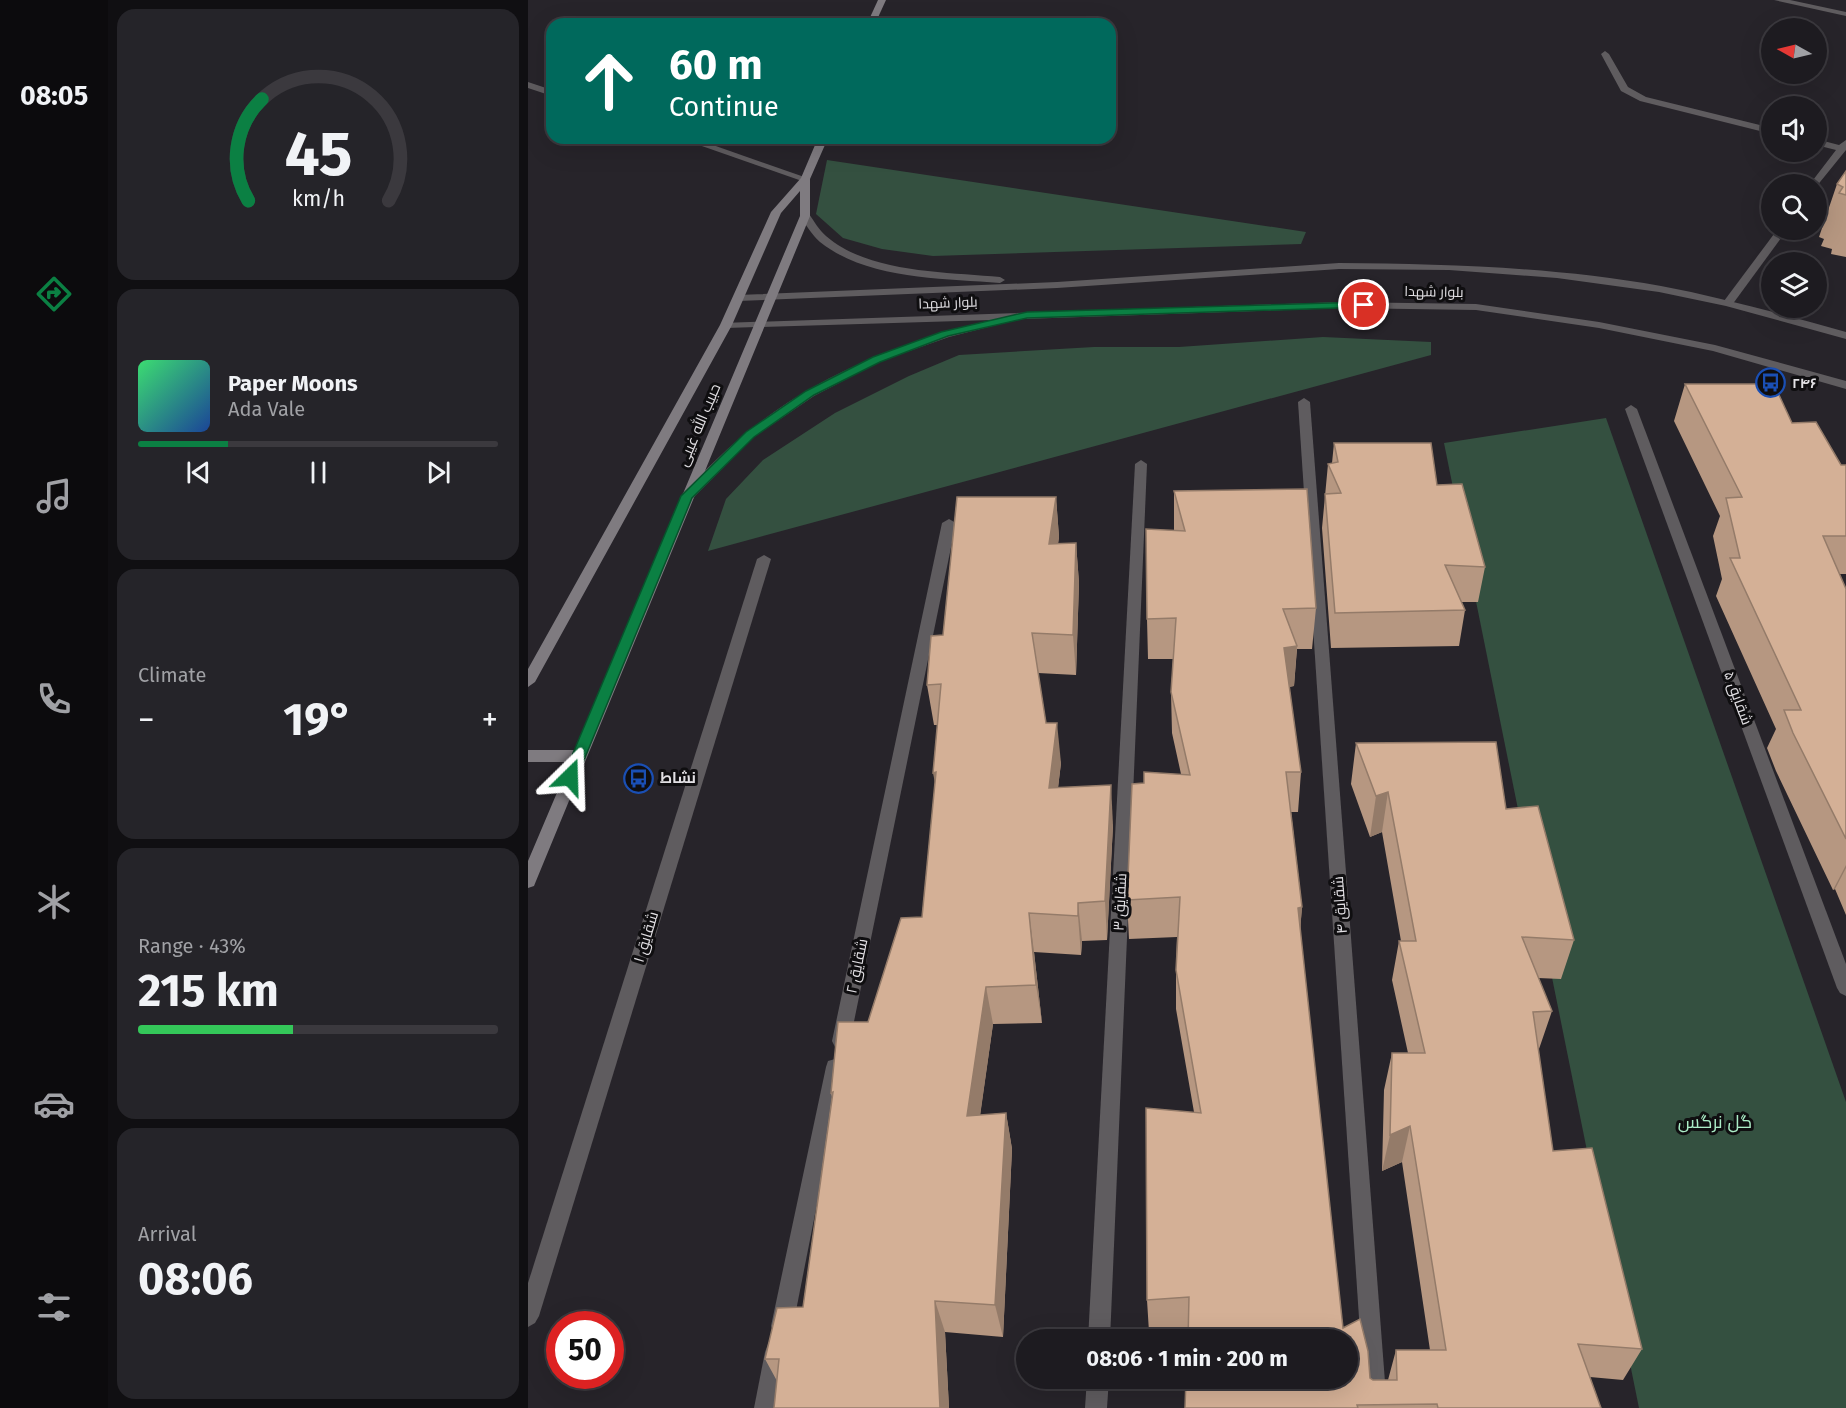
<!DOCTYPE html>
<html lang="en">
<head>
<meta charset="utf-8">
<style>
  :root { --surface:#1d1b20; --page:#252429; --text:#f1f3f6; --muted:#a0a1a5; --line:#3b393e; --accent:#0b8043 }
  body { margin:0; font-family:"Fira Sans",Cairo,sans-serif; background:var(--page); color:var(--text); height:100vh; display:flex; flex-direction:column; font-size:22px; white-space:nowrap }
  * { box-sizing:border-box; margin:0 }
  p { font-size:20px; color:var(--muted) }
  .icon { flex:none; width:33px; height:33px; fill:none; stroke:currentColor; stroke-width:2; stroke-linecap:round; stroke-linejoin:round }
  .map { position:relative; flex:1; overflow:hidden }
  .side { display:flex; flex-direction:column; gap:9px; padding:9px; background:#100f12; width:420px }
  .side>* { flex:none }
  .hud { position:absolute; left:18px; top:18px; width:570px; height:126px; border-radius:18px; box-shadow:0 6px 24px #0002,0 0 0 2px var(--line); background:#00695c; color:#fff; overflow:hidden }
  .needle { width:39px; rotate:278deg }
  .controls { position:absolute; left:1233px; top:18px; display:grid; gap:12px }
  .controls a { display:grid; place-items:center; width:66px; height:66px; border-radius:50%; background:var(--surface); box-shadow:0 6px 24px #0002,0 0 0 2px var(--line); font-size:30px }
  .speed { position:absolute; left:18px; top:1311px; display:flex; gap:12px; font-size:30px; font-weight:700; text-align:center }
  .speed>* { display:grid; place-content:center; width:78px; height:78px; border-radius:50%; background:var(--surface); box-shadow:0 6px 24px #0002,0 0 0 2px var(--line); line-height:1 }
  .speed .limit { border:9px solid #d22; background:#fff; color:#111 }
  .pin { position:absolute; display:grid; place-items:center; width:51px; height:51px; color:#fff; margin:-26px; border:3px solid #fff; border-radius:50%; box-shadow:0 2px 6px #0007 }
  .me { position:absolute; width:66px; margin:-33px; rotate:22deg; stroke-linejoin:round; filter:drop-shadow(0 0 4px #0008) }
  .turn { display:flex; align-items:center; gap:21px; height:126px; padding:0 24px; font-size:27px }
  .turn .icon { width:78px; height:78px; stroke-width:2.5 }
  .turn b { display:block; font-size:42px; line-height:51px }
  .big { font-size:45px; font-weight:700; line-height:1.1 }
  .side .widget { flex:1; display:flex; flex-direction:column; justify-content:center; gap:9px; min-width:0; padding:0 21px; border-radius:18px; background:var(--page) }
  .side .dial { align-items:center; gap:0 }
  .dial svg { height:156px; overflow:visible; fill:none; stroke:var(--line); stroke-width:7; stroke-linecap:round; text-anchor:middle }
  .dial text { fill:var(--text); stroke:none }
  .song { display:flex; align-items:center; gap:18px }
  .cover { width:72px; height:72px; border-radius:9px; background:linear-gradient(135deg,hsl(140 70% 55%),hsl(220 70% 35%)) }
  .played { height:6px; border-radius:3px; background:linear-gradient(90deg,var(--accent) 25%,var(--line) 25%) }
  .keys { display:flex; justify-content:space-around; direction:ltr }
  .heat { display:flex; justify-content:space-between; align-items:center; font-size:33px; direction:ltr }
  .charge { height:9px; border-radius:4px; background:linear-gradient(90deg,#34c759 43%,var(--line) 0) }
  .trip { position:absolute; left:488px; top:1329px; width:342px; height:60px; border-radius:30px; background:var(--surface); box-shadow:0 6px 24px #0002,0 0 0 2px var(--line); font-weight:700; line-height:60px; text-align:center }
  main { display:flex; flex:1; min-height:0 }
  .tab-bar { display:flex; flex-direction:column; width:108px; justify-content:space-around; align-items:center; background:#0c0b0d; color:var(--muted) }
  .tab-bar .icon { width:42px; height:42px }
  .tab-bar .active { color:var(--accent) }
  .tab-bar b { font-size:27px; color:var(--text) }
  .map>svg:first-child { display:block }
  .green { fill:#345040 }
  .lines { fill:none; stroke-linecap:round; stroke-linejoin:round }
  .minor { fill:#5f5c5f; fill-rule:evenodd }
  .tertiary { fill:#5f5c5f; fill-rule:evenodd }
  .secondary { fill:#7f7b80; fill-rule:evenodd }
  .wall { fill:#b69781 }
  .shaded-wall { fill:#947b69 }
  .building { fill:#d4b096; stroke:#947b69; stroke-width:1.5 }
  .route { fill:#0b8043; stroke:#07532c; stroke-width:1.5 }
  .labels { text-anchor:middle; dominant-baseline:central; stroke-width:6; stroke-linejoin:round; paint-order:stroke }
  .far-street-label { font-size:14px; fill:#e2e0e4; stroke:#0f0e10 }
  .far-poi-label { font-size:14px; font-weight:bold; fill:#e2e0e4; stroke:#0f0e10; text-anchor:start }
  .street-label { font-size:15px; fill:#e2e0e4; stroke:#0f0e10 }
  .poi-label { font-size:15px; font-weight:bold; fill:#e2e0e4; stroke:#0f0e10; text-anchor:start }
  .near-park-label { font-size:18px; fill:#abedc7; stroke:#0f0e10 }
</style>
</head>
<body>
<main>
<nav class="tab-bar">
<b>08:05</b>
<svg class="icon active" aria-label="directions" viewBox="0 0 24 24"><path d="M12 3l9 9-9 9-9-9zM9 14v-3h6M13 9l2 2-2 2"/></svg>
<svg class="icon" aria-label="music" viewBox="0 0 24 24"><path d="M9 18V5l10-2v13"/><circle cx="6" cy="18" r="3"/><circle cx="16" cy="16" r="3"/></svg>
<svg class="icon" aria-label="phone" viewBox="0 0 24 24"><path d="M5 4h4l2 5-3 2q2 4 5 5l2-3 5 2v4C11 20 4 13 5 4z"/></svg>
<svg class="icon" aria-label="climate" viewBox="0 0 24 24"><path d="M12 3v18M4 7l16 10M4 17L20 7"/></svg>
<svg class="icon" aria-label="car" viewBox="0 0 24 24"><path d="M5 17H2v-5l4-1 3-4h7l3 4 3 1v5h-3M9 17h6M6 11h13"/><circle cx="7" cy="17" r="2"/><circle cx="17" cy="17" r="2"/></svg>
<svg class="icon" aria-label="filters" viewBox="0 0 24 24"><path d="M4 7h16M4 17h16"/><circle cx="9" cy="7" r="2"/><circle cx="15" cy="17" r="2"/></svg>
</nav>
<section class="side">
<div class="widget dial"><svg viewBox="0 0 100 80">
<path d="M14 69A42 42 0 1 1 86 69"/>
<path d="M14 69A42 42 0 0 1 21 17" stroke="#0b8043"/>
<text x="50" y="56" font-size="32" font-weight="700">45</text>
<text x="50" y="72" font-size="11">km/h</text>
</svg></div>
<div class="widget">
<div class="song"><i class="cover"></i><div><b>Paper Moons</b><p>Ada Vale</p></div></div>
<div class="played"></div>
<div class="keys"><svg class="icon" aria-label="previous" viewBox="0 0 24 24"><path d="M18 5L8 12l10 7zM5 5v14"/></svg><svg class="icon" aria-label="pause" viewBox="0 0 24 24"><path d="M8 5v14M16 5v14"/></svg><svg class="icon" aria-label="next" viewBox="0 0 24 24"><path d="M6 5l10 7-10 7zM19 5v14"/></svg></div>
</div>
<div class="widget"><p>Climate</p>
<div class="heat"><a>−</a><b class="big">19°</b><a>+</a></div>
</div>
<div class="widget"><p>Range · 43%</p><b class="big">215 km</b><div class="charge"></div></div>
<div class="widget"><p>Arrival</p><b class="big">08:06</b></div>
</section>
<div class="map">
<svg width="1318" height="1408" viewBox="0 0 1318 1408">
  <rect width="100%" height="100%" fill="#27242a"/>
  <!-- green -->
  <g class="green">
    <polygon points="299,160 778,232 773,244 405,256 354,249 315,238 288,214"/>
    <polygon points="795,337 903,342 903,355 180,551 198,499 235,460 307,413 381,376 431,355 566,347 651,347"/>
    <polygon points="1078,418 1318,1102 1318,1408 1111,1408 916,443"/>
  </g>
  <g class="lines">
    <!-- minor -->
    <g class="minor">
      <polygon points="1246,0 1262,0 1318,12 1318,16"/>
      <polygon points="1077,51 1081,54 1100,87 1118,97 1244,128 1244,134 1112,101 1093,91 1073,54"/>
      <polygon points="0,82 24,90 24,96 0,88"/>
      <polygon points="151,138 165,138 282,179 274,181"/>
      <polygon points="1288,139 1311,145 1318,140 1318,150 1288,187 1288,184 1282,184 1308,150 1288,145"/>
      <polygon points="1249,230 1259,230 1204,305 1196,305 1196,301"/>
      <polygon points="776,398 782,402 859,1408 837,1408 770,402"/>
      <polygon points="1103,405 1109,409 1318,964 1318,996 1312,993 1309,988 1097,409"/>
      <polygon points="613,460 619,464 582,1340 560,1340 607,464"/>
      <polygon points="421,519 428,523 322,1041 319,1047 313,1049 307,1047 304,1041 414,523"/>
      <polygon points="236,555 243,559 11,1316 7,1323 0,1327 0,1283 229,559"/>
      <polygon points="307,1059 314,1061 316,1067 265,1326 262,1334 254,1337 246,1334 243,1326 298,1067 300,1061"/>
      <polygon points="248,1341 256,1344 259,1352 248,1408 226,1408 237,1352 240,1344"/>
      <polygon points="559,1378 581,1378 579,1408 557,1408"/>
    </g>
    <!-- tertiary -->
    <g class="tertiary">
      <path d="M273,214h8c5,7 10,16 17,22 42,37 121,36 174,41l5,3 -5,3c-58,-5 -132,-3 -180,-41 -8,-7 -14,-17 -20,-26z"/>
      <path d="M811,263c108,1 216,4 322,23 63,12 124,29 185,46v7l-120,-33 -67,-14 -102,-14 -108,-8 -110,-1 -282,19 -319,13 -5,-3 5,-3 319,-13z"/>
      <path d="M814,302l134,2 123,18 116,23 131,36v8l-133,-38 -114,-23 -123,-18 -134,-2 -350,12 6,3 -2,2 -47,12 -68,24 -67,35 -60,41 -62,62 -5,1 -6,-4c9,-13 23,-24 35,-36 77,-75 173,-116 276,-140l-266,8 -4,-1v-4z"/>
    </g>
    <!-- secondary -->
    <g class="secondary">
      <polygon points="350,0 358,0 347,24 339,24"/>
      <polygon points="290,138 300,138 282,179 282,216 8,881 6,886 0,888 0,861 42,762 0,762 0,750 47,750 272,216 272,191 253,213 204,325 7,682 0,687 0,669 192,325 243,212 273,178"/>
    </g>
  </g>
  <!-- wall -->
  <g class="wall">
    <polygon points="1318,171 1318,257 1303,254 1304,249 1293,246 1296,239 1291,237 1309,184"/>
    <polygon points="1157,384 1264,423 1313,465 1318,465 1318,574 1311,574 1318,589 1318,915 1307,889 1305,890 1248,771 1239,748 1248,729 1188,596 1194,579 1185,536 1192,516 1146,421"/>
    <polygon points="806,443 909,485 957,567 950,602 933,602 937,610 931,646 803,648 794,528 800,464 804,463"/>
    <polygon points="646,491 788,608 784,649 769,649 766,686 761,687 773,772 770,812 763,812 774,907 772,930 815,1328 842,1378 845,1380 860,1380 868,1350 902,1350 874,1162 854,1171 856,1090 864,1053 880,1053 864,980 871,941 873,941 854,832 842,837 823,784 828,743 978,809 1046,940 1033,979 1010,978 1024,1011 1011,1049 1010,1049 1025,1151 1114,1349 1095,1380 1062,1377 1073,1408 657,1408 660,1329 621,1332 619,1300 666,1112 648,1009 648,970 649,937 601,939 599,900 616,783 653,774 644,733 643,692 645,659 620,659 619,619 646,531"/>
    <polygon points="528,497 531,537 530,544 548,543 551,583 548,675 510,673 518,723 533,763 530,788 585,825 579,940 554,941 553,955 506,952 514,1023 465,1024 452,1115 478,1113 484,1149 475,1337 417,1332 421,1408 246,1408 249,1381 237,1359 275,1307 304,1097 303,1093 394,917 407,783 410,725 406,725 399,685 415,635"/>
  </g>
  <!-- shaded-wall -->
  <g class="shaded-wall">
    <polygon points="528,497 531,537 524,584 521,544"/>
    <polygon points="548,543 551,583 548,675 545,635"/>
    <polygon points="769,646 766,686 753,688 756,648"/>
    <polygon points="529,723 533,763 525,828 521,788"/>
    <polygon points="408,772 413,813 405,773"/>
    <polygon points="583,785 585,825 579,940 577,901"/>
    <polygon points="860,792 854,832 842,837 848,796"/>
    <polygon points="1318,865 1318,868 1307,889 1305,890"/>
    <polygon points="550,903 554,941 553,955 550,916"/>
    <polygon points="774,907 771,946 770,908"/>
    <polygon points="501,913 506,952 514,1023 508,985"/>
    <polygon points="458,987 465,1024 447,1152 439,1116"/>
    <polygon points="478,1113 484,1149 475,1337 467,1305"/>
    <polygon points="882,1126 874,1162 854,1171 862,1135"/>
    <polygon points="407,1301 417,1332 421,1408 412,1408"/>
  </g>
  <!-- building -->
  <g class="building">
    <polygon points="1318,171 1318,195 1311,193 1315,187 1309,184"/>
    <polygon points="1157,384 1246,384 1264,423 1288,422 1313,465 1318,465 1318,536 1295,536 1318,589 1318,839 1265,733 1256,710 1273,710 1202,558 1212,558 1198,498 1214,497"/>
    <polygon points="806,443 903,443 909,485 934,484 957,567 917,565 937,610 807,613 797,494 813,493 800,464 810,462"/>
    <polygon points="779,489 788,608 755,609 769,646 756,648 773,772 758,772 774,907 770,908 815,1328 832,1319 840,1351 842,1378 845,1380 869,1380 868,1350 918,1350 882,1126 862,1135 864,1053 897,1053 871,941 888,941 860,792 848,796 828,743 968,742 978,809 1010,806 1046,940 994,937 1024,1011 1005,1012 1025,1151 1064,1148 1114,1349 1050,1344 1073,1408 910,1408 909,1404 829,1405 830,1408 657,1408 658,1378 819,1378 819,1340 660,1340 661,1297 619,1300 618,1108 673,1113 648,970 652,897 599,900 604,784 616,783 616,772 662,775 643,692 648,618 619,619 618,529 657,531 646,491"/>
    <polygon points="429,497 528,497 521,544 548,543 545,635 504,633 518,723 529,723 521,788 583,785 577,901 550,903 550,916 501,913 508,985 458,987 439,1116 478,1113 467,1305 407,1301 412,1408 246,1408 251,1359 237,1359 249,1308 275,1307 305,1092 303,1093 310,1022 340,1022 373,918 394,917 408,772 405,773 413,684 399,685 403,636 415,635"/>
  </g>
  <!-- route -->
  <polygon class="route" points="836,302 840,303 840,307 499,318 420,336 352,362 286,395 226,437 164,498 49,777 47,781 37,781 35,777 153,496 218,432 278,391 345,357 413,332 499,312"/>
  <!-- icons -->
  <defs>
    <symbol id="bus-ring" viewBox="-11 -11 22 22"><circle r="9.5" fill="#0f0e10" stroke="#1a4fb4" stroke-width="1.5"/><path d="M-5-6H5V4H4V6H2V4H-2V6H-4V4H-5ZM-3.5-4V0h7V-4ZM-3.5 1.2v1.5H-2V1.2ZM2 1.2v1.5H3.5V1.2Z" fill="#1a4fb4"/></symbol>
  </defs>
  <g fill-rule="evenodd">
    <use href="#bus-ring" x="1226" y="366" width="33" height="33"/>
    <use href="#bus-ring" x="94" y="762" width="33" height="33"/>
  </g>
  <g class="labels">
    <!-- far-street labels -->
    <g class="far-street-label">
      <text transform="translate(906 292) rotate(1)">بلوار شهدا</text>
      <text transform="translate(420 303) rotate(-2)">بلوار شهدا</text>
    </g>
    <!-- far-poi labels -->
    <g class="far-poi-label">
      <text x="1264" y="383">۲۴۶</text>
    </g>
    <!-- street labels -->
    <g class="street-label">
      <text transform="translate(171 425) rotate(-67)">حبیب الله غیبی</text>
      <text transform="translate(1210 698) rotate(70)">شقایق ۵</text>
      <text transform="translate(592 902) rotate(-87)">شقایق ۳</text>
      <text transform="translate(812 905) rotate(-94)">شقایق ۴</text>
      <text transform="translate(118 937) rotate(-73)">شقایق ۱</text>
      <text transform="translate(329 966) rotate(-78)">شقایق ۲</text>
    </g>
    <!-- poi labels -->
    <g class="poi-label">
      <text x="132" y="778">نشاط</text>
    </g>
    <!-- near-park labels -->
    <g class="near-park-label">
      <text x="1187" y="1122">گل نرگس</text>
    </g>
  </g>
</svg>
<div class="controls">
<a><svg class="needle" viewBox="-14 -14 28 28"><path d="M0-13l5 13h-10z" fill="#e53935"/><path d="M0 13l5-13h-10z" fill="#a0a1a5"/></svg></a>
<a><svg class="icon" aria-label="sound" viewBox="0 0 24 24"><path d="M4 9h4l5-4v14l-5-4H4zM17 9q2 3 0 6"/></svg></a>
<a><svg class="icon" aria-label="search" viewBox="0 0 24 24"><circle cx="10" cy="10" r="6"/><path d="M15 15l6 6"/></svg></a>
<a><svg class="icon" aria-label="layers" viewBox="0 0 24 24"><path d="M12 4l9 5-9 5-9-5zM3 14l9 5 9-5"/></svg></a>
</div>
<div class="speed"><div class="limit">50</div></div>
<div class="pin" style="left:836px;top:305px;background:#d93025"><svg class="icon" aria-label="arrive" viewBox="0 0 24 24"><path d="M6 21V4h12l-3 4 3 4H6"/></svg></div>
<svg class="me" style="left:42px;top:777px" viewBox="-20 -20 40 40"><path d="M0-17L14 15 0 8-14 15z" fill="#0b8043" stroke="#fff" stroke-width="4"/></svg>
<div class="trip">08:06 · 1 min · 200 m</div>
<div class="hud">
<div class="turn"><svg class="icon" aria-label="ahead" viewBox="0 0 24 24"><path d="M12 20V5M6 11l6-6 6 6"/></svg><div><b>60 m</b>Continue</div></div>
</div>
</div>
</main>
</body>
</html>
